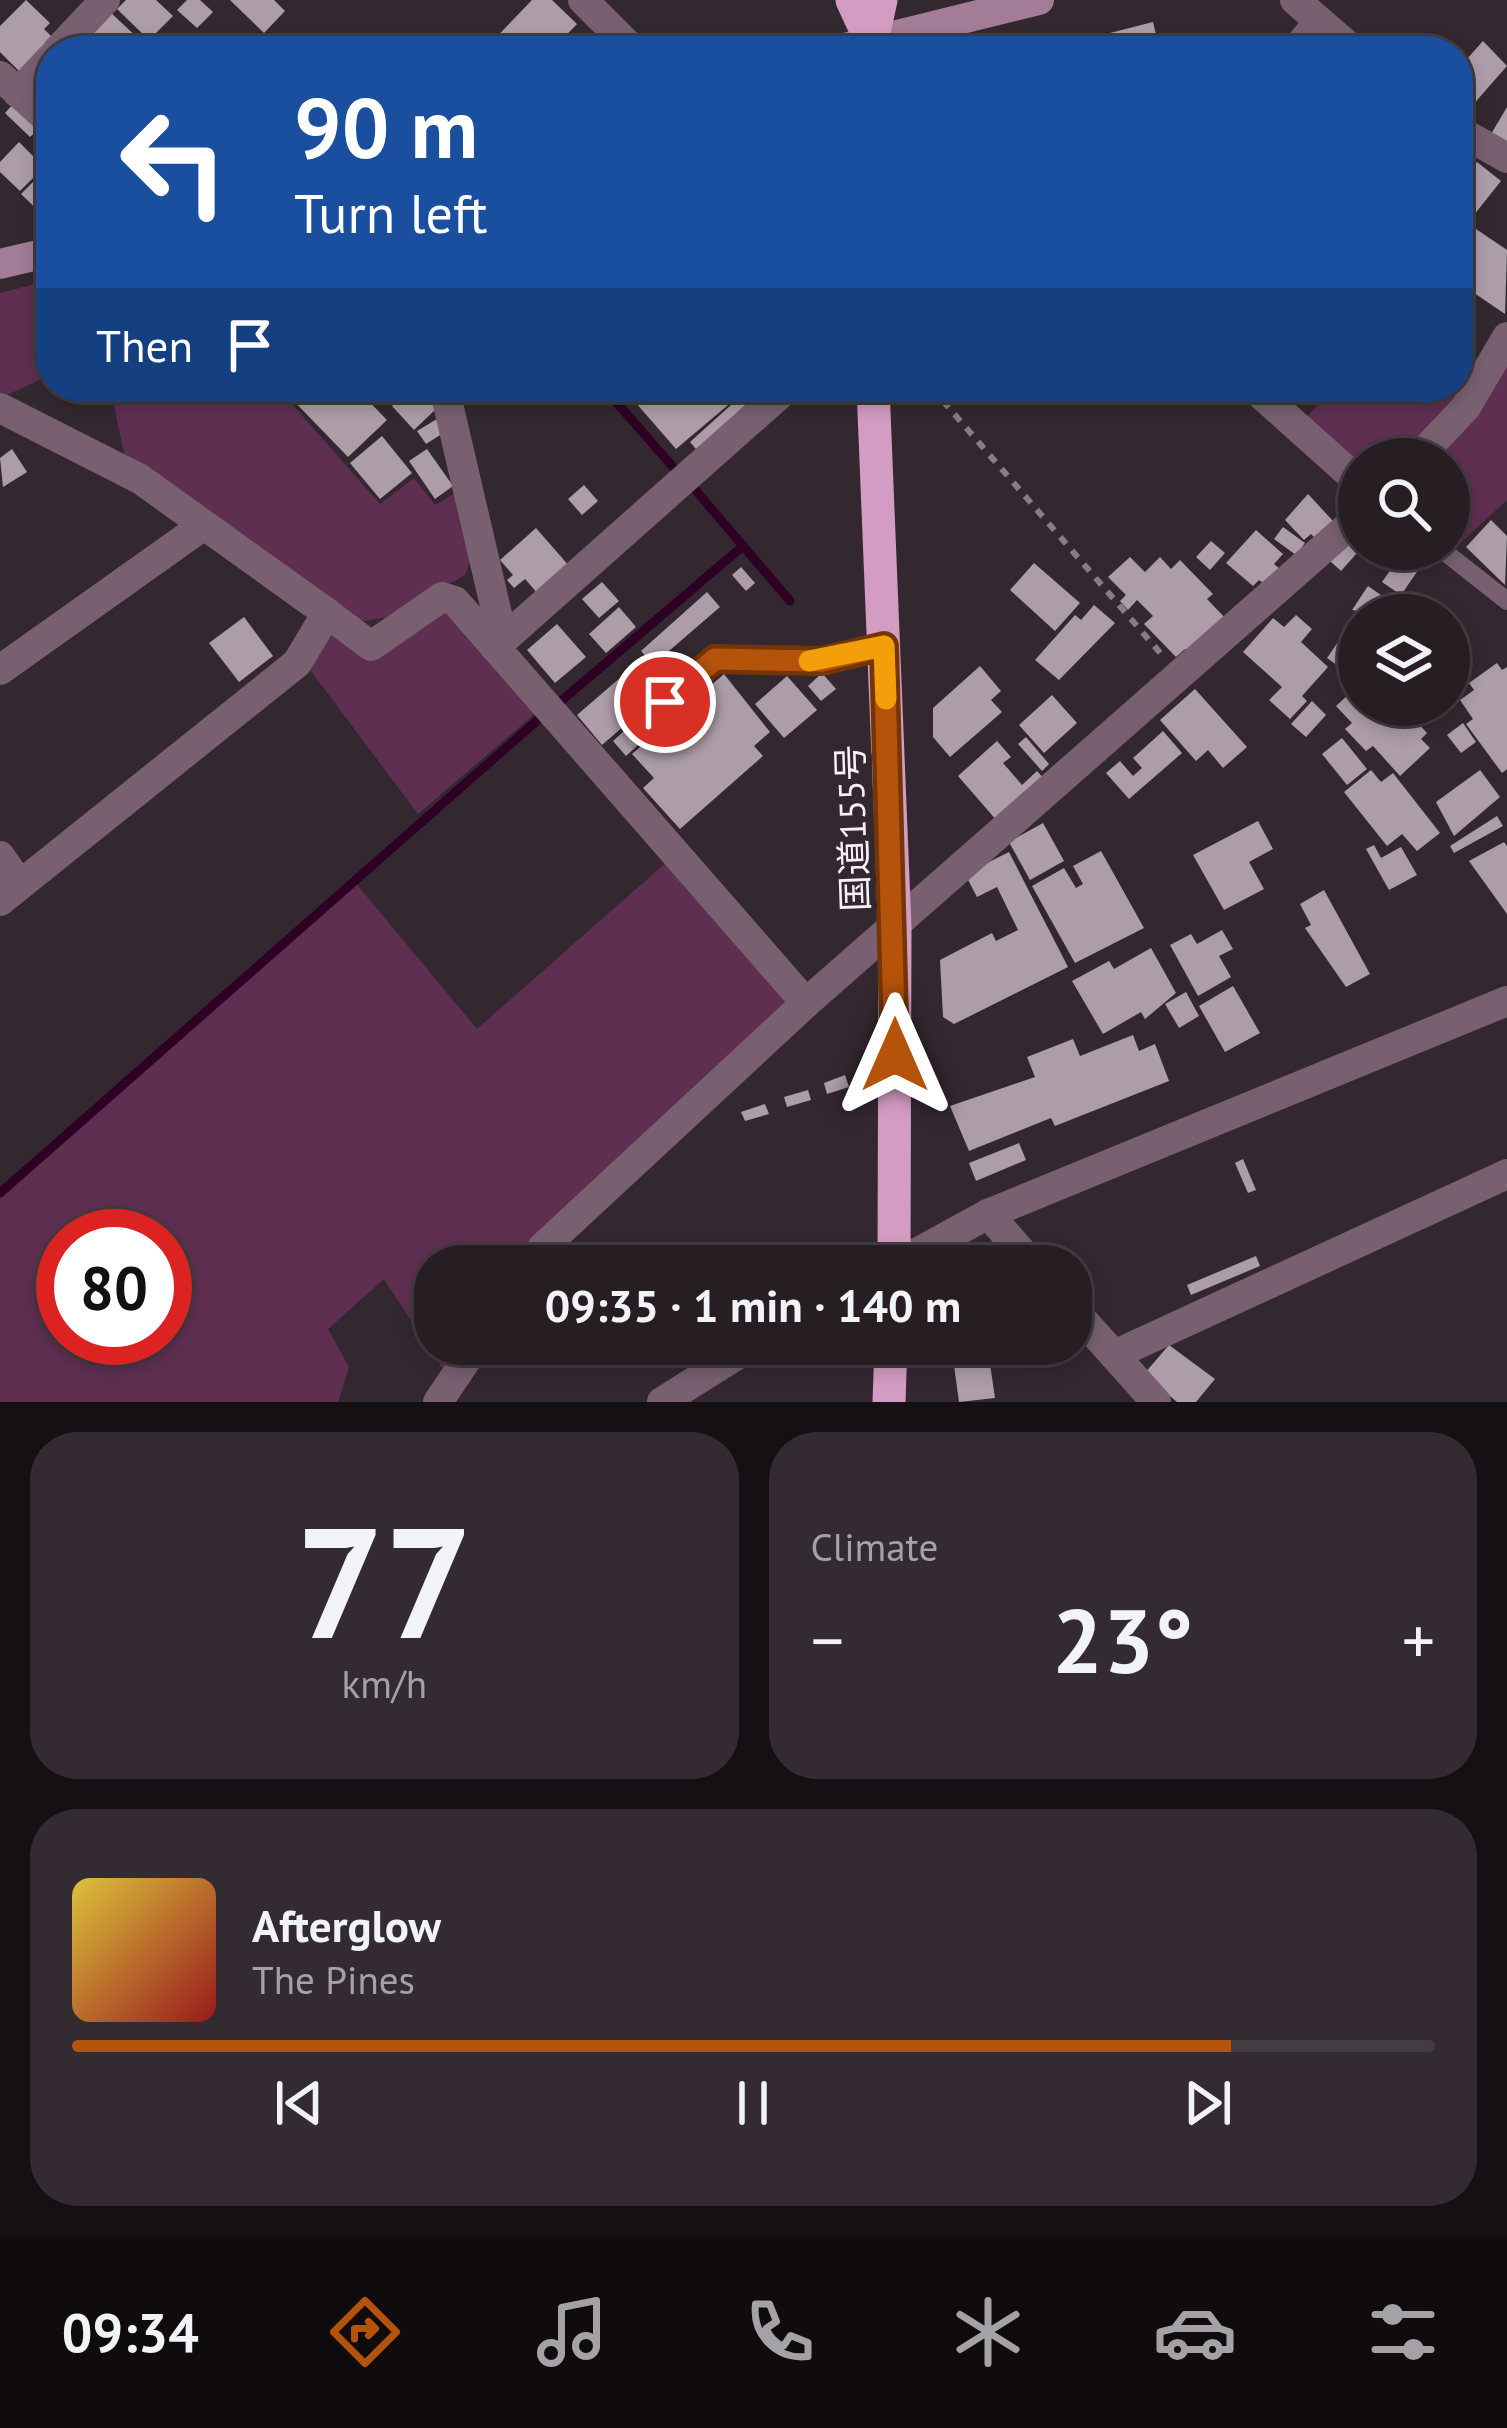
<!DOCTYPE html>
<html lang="en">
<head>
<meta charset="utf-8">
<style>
  :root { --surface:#271e24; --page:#332b31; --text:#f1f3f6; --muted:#a4a2a6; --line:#433c41; --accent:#b45309 }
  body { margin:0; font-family:"PT Sans","Noto Sans JP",sans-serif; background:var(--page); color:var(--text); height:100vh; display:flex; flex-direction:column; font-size:45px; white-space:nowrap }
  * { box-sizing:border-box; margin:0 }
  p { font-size:39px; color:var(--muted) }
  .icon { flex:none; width:66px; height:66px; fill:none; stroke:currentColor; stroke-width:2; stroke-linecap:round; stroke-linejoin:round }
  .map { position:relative; height:1402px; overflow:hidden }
  .details { display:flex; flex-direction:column; gap:30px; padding:30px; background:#151014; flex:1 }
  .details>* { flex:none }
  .guide { position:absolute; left:36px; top:36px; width:1437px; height:366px; border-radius:48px; box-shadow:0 6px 18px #0003,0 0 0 3px var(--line); background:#1a4fa0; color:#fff; overflow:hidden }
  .buttons { position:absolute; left:1338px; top:438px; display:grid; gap:24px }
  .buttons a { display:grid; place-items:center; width:132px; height:132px; border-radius:50%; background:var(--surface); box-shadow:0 6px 18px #0003,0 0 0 3px var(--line); font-size:60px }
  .speed { position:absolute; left:36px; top:1209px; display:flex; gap:24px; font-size:60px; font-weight:700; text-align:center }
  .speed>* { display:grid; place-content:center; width:156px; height:156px; border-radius:50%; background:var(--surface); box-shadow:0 6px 18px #0003,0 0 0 3px var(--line); line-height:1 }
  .speed .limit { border:18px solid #d22; background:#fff; color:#111 }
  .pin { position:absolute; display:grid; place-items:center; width:102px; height:102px; color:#fff; margin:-51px; border:6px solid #fff; border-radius:50%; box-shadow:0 3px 12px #0007 }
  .me { position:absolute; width:132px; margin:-66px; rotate:0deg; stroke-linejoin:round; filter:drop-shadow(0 0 9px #0008) }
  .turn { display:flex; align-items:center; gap:42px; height:252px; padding:0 60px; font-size:54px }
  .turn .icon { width:156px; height:156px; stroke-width:2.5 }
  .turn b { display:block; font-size:84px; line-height:102px }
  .then { display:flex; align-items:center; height:114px; padding:0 60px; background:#0003; gap:24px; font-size:45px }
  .big { font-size:90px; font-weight:700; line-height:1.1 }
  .details .widget { flex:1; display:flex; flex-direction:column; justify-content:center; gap:18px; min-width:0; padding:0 42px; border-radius:48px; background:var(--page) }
  .details .dial { align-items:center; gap:0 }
  .dial b { font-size:156px; line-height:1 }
  .song { display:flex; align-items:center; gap:36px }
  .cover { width:144px; height:144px; border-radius:18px; background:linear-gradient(135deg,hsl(50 70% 55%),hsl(0 70% 35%)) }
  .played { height:12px; border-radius:6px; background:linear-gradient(90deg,var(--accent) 85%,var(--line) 85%) }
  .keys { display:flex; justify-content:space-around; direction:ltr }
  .heat { display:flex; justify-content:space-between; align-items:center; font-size:66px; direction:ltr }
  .details .tiles { flex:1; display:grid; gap:30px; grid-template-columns:1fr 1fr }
  .widget:last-child { grid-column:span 2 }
  .trip { position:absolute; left:414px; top:1245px; width:678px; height:120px; border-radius:48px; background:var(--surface); box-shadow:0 6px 18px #0003,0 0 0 3px var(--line); font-weight:700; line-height:120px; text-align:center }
  .dock { display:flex; height:192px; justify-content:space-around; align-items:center; background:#100c0e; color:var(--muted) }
  .dock .icon { width:84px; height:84px }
  .dock .active { color:var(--accent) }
  .dock b { font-size:54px; color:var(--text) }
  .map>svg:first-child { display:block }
  .green { fill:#5f2f52; fill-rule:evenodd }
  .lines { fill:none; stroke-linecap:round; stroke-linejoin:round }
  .stream { stroke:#2d0024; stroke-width:9 }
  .building { fill:#ad9da8 }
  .path { stroke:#877d84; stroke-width:6; stroke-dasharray:9 9; stroke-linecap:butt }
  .service { stroke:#786071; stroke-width:18 }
  .minor { stroke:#786071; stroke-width:30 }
  .tertiary { stroke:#786071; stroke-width:30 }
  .secondary { stroke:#a37c97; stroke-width:30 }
  .trunk { stroke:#d39cc2; stroke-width:33 }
  .route-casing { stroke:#753606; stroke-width:30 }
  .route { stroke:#b45309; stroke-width:21 }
  .slow { stroke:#f59e0b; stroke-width:21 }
  .labels { text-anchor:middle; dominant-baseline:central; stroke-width:12; stroke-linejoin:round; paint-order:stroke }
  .street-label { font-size:36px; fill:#faf1f7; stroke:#342830 }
</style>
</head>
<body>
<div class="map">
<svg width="1507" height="1402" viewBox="0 0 1507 1402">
  <rect width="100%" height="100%" fill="#342830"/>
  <!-- green -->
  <g class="green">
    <polygon points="51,280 51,375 0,398 0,293"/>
    <polygon points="1507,353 1507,500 1455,548 1449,544 1449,459 1426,459"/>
    <polygon points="1458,378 1468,385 1406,459 1359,459 1359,470 1303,421 1334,387 1458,387"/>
    <polygon points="110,387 277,387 380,504 414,478 435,505 462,489 472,556 465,575 387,617 365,621 338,612 125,458"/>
    <polygon points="438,612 453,613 538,711 418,814 305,663 329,623 373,657"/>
    <path d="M669,860l126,143 -274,263h-86v78h32l-21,30 -62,-95 -56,50 21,38 -11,35h-338v-209l354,-312 123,148zM63,1236h102v102h-102z"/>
  </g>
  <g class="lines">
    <!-- stream -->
    <g class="stream">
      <polyline points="603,387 680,475"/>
      <polyline points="692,486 790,601"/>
      <polyline points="560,702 743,546"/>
      <polyline points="0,1193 541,717"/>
    </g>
  </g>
  <!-- building -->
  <g class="building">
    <polygon points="26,0 50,23 44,29 52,37 19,71 0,52 0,26"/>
    <polygon points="126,0 156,0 173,16 149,40 117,9"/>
    <polygon points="187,0 200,0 213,12 197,28 177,10"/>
    <polygon points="230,0 274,0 285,11 264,33"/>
    <polygon points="532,0 552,0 577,24 551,51 483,51"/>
    <polygon points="108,10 144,44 137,51 107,51 87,31"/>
    <polygon points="1153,22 1160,51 1110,51 1106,34"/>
    <polygon points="1483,41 1507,66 1464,115 1458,110 1458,69"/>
    <polygon points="15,102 41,127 30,137 5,113"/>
    <polygon points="1507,107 1507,144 1491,134"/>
    <polygon points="19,142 44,167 20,191 0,172 0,162"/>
    <polygon points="1477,162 1501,181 1458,235 1458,186"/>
    <polygon points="51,164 51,223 21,194"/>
    <polygon points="1473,227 1507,250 1505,314 1458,282 1458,249"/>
    <polygon points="298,387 355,387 387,420 348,457 289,396"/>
    <polygon points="412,387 437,408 414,430 392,406"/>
    <polygon points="622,387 723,387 734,400 676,449"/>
    <polygon points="741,396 753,410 701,455 690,442"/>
    <polygon points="437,419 445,432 426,444 417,431"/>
    <polygon points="382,436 412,473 380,499 350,463"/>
    <polygon points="12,449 27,472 3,487 0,458"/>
    <polygon points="427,449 453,486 435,499 409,461"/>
    <polygon points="584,485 598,501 582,515 568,499"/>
    <polygon points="1308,494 1334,522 1316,539 1311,534 1304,540 1285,520"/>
    <polygon points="1491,520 1507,536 1505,585 1466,547"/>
    <polygon points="1283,527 1305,543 1296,555 1274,539"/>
    <polygon points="536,528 570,567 539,595 525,579 514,588 507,580 513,575 500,560"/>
    <polygon points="1256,530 1283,554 1274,564 1281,570 1266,586 1259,580 1253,586 1226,563"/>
    <polygon points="1211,541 1225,553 1210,570 1196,557"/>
    <polygon points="1347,542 1358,552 1341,571 1330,561"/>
    <polygon points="1400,556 1419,569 1401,595 1382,582"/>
    <polygon points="1130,557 1145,572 1160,557 1171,569 1180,560 1213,594 1207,599 1229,622 1193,658 1185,649 1176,657 1144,624 1153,616 1137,600 1128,610 1120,601 1126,595 1108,577"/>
    <polygon points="1034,563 1080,603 1055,631 1010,590"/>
    <polygon points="741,567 755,583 746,591 732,575"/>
    <polygon points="602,582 619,601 599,618 582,599"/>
    <polygon points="1368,586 1392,603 1384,615 1352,610"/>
    <polygon points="707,592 720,607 662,657 657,652 648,659 641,651"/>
    <polygon points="1094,605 1115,623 1059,680 1035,660 1075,615 1081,620"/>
    <polygon points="619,607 636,627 606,653 589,634"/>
    <polygon points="1296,615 1312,629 1301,642 1328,667 1302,696 1307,701 1290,719 1269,700 1282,687 1243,652 1273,618 1284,627"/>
    <polygon points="244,617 273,656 239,682 209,643"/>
    <polygon points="1355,617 1359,666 1352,676 1327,658"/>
    <polygon points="557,624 586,657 555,683 527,650"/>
    <polygon points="643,658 658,675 637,694 647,706 602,745 577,715"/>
    <polygon points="1497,663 1502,670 1507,667 1507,769 1502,773 1466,724 1473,719 1460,700 1474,690 1469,683"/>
    <polygon points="980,666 1001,691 991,700 1002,712 950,757 933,737 933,708"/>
    <polygon points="822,673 836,689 821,701 808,686"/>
    <polygon points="724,674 770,732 754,746 763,756 680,829 643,788 654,778 632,754"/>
    <polygon points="787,676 817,710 784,738 755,704"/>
    <polygon points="1359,685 1359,705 1401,705 1427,733 1421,739 1430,748 1400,776 1373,746 1366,751 1345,729 1352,723 1336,706"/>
    <polygon points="1195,689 1247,747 1223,768 1208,750 1196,761 1160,720"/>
    <polygon points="1052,695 1077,723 1044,753 1019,725"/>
    <polygon points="1312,701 1326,715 1306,737 1291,724"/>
    <polygon points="646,711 659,726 626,756 613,741"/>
    <polygon points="1463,723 1476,742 1461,753 1447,735"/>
    <polygon points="1163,731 1182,753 1129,799 1106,773 1120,761 1133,776 1142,768 1133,758"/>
    <polygon points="1026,737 1049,764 1042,771 1018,744"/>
    <polygon points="1342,738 1367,769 1347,785 1322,754"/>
    <polygon points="997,741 1011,757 1003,763 1022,785 1037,771 1046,781 998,822 958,776"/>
    <polygon points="1371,770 1381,782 1393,773 1440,833 1417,851 1402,834 1387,846 1344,792"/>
    <polygon points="1480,770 1500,797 1454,836 1436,802"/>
    <polygon points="1497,816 1503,826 1454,853 1450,846"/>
    <polygon points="1258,821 1273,849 1249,862 1264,889 1224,910 1193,855"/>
    <polygon points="1043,823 1064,861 1030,880 1009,842"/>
    <polygon points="1504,842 1507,846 1507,914 1469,861"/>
    <polygon points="1374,845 1381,858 1401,847 1417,875 1389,890 1366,849"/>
    <polygon points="1101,851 1144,928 1075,963 1032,886 1064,868 1076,888 1083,884 1073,866"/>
    <polygon points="1009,852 1068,967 954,1024 943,1017 940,960 992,933 996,941 1018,930 997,887 977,897 965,874"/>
    <polygon points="1324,890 1370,974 1346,987 1305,928 1311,925 1300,904"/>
    <polygon points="1222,930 1233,949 1219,956 1231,977 1198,996 1170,945 1191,934 1197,944"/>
    <polygon points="1151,948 1176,993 1145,1019 1141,1012 1103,1034 1072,981 1109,961 1114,969"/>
    <polygon points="1233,986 1260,1033 1225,1052 1199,1006"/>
    <polygon points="1186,992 1199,1016 1179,1028 1165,1004"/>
    <polygon points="1133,1035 1139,1051 1155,1044 1169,1081 1055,1126 1051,1118 969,1151 950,1106 1035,1077 1027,1057 1073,1039 1080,1056"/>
    <polygon points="845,1075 849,1087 827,1094 824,1083"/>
    <polygon points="808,1090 811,1100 787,1107 784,1097"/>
    <polygon points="765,1104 769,1114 745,1121 741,1112"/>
    <polygon points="1019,1143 1026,1160 976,1181 969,1163"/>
    <polygon points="1243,1159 1256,1190 1248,1193 1235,1163"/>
    <polygon points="1256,1256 1260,1266 1191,1295 1187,1285"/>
    <polygon points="951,1344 987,1344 995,1398 959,1402"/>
    <polygon points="1169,1345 1215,1379 1196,1402 1177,1402 1144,1374"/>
  </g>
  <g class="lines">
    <!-- path -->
    <polyline class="path" points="931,387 1162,655"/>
    <!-- service -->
    <g class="service">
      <polyline points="1287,51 1316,16"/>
      <polyline points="1441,549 1507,601"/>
      <polyline points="665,702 715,659 822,661 884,646"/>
    </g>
    <!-- minor -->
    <g class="minor">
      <polyline points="583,0 634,51"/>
      <polyline points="1295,0 1354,51"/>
      <polyline points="57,51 105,0"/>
      <polyline points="0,76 51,122"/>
      <polyline points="18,93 51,58"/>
      <polyline points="1458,130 1507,158"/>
      <polyline points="444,387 497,614 495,647"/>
      <polyline points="1253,387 1359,482"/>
      <polyline points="0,408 140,479 327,613"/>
      <polyline points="1417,459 1466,407 1507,337"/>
      <polyline points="495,647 788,387"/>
      <polyline points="0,670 204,525"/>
      <polyline points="0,856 20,885"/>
      <polyline points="0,901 297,663 327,613 371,646 442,597 455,601 806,1003"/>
      <polyline points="988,1214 1034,1266"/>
      <polyline points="530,1266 542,1248 806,1003 1359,517"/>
      <polyline points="1071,1307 1156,1402"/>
      <polyline points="1114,1355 1507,1174"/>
      <polyline points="438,1402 477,1344"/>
    </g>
    <!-- tertiary -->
    <g class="tertiary">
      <polyline points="893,1266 988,1214 1507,1001"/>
      <polyline points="662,1402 754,1344"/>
    </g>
    <!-- secondary -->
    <g class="secondary">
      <polyline points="832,51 1039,0"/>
      <polyline points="0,264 51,252"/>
    </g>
    <!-- trunk -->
    <g class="trunk">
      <polyline points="852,0 870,39"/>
      <polyline points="870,51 881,0"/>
      <polyline points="873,387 895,928 894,1266"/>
      <polyline points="889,1402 891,1344"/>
    </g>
  </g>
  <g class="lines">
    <defs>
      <polyline id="route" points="665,702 715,659 822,661 884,646 895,1055"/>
    </defs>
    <!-- route casing -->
    <use href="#route" class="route-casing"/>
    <!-- route -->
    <use href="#route" class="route"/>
    <!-- slow -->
    <polyline class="slow" points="809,661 884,646 886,699"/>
  </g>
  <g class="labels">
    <!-- street labels -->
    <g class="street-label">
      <text transform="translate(852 828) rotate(-92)">国道155号</text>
    </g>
  </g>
</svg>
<div class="buttons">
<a><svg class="icon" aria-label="search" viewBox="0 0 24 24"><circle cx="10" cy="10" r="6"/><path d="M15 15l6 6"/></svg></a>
<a><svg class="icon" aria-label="layers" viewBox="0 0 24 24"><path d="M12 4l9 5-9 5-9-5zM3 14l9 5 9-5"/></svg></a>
</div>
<div class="speed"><div class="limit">80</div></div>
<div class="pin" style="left:665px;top:702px;background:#d93025"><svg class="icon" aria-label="arrive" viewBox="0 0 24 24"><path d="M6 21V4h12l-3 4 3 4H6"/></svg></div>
<svg class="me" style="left:895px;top:1055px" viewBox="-20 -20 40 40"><path d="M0-17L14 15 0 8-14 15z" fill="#b45309" stroke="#fff" stroke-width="4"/></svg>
<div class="trip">09:35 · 1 min · 140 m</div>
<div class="guide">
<div class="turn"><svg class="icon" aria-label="left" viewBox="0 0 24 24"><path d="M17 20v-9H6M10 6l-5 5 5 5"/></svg><div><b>90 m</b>Turn left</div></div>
<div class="then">Then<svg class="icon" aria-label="arrive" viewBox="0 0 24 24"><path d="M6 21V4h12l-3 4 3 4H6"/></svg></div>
</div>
</div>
<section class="details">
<div class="tiles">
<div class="widget dial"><b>77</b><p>km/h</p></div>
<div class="widget"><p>Climate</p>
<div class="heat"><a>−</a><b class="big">23°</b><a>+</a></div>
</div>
<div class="widget">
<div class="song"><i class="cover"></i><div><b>Afterglow</b><p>The Pines</p></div></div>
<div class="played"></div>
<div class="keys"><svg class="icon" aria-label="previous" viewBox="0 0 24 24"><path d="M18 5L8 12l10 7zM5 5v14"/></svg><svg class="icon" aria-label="pause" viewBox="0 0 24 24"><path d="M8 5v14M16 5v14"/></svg><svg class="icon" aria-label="next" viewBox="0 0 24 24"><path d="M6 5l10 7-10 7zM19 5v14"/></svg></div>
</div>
</div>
</section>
<nav class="dock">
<b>09:34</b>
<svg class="icon active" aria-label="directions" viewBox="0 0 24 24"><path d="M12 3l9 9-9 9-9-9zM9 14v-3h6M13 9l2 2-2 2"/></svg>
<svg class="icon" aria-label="music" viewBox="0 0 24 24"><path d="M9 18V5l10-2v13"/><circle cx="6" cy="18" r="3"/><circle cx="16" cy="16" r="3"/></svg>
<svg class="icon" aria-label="phone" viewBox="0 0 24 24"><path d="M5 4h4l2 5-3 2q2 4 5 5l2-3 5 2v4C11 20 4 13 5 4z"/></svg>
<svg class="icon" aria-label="climate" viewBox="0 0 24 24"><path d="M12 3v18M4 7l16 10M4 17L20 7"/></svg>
<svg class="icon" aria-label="car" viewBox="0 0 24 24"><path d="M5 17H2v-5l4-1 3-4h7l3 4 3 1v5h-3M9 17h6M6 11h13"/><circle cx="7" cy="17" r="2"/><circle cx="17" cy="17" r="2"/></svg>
<svg class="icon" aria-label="filters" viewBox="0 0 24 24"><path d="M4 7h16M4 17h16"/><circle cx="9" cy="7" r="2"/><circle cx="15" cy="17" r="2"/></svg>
</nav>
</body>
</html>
